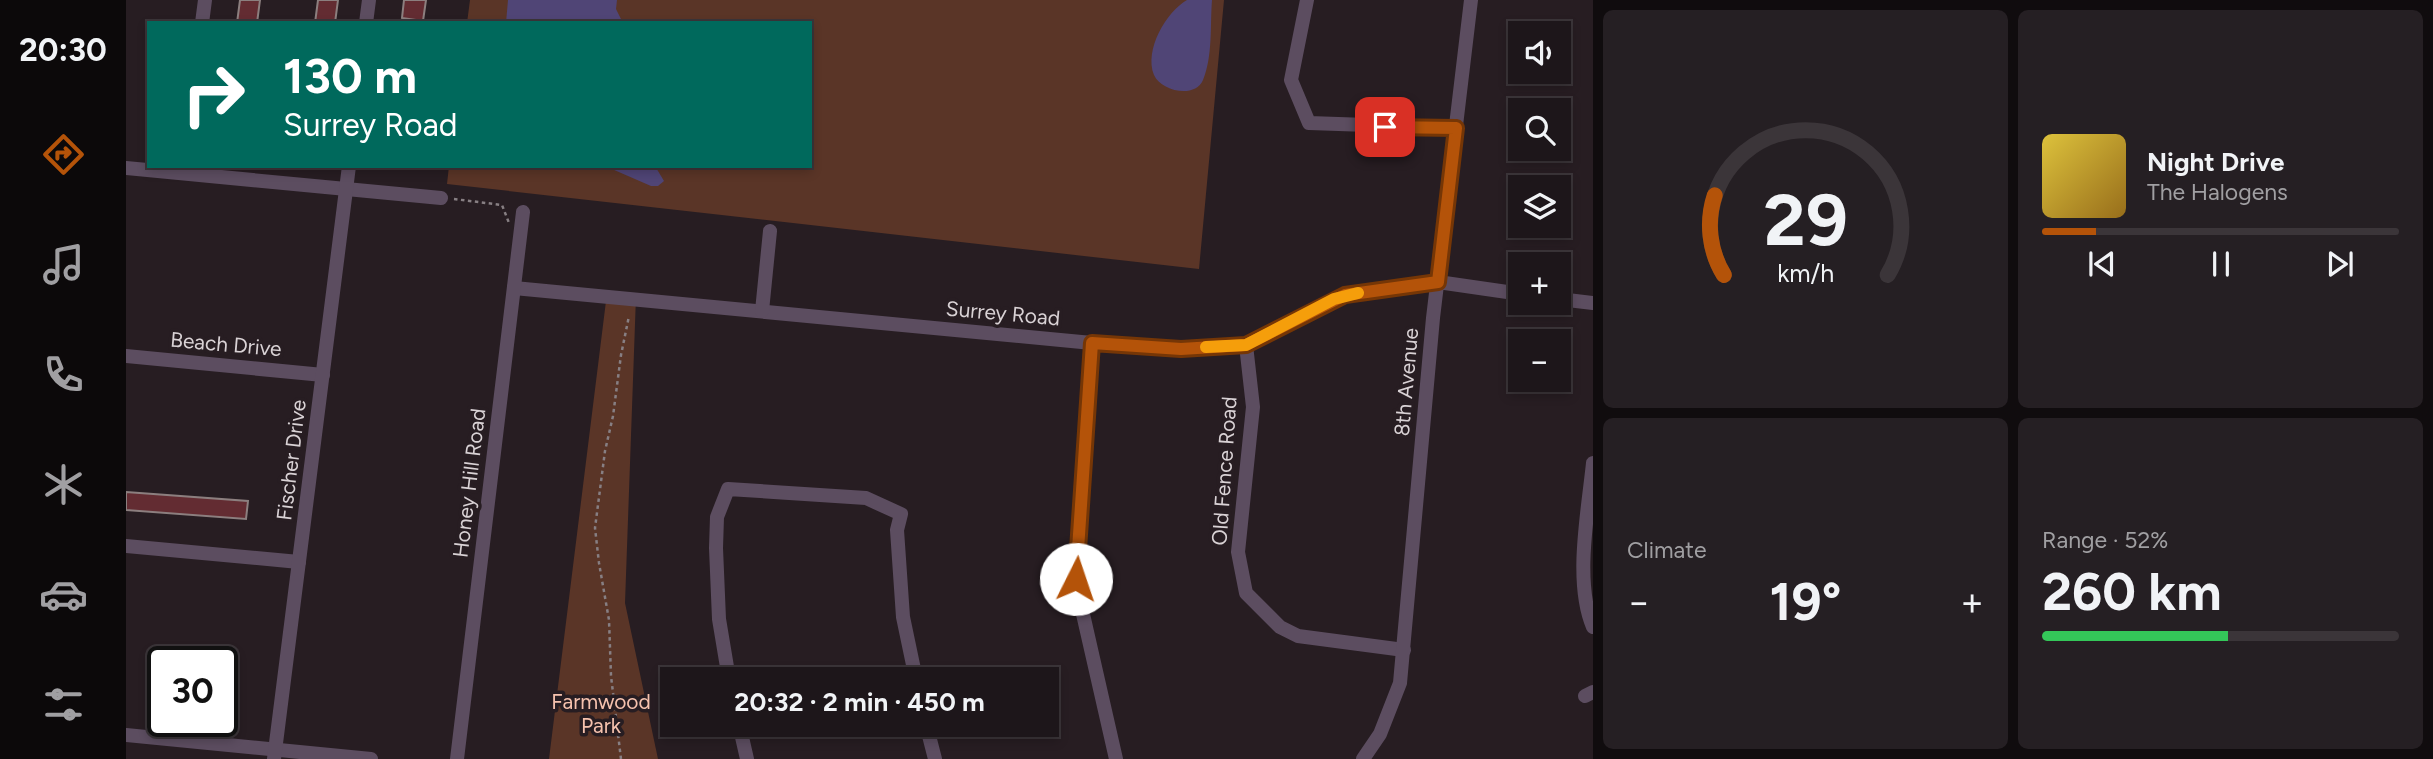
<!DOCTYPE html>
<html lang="en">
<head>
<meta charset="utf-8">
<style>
  :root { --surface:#1d161a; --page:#251f23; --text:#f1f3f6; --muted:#a09fa2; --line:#3b3539; --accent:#b45309 }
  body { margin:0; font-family:Figtree,sans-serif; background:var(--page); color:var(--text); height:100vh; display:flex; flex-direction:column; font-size:26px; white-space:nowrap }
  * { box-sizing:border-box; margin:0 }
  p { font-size:23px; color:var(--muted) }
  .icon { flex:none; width:38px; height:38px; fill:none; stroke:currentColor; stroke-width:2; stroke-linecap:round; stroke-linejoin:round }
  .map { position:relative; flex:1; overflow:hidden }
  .sheet { display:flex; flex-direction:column; gap:10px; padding:10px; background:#100c0e; width:840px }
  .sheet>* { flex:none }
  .top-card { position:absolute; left:21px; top:21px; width:665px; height:147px; border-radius:0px; box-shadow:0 4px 10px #0003,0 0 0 2px var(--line); background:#00695c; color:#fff; overflow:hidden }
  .controls { position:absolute; left:1382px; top:21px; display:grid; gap:14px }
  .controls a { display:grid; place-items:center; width:63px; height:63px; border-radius:0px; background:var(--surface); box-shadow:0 4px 10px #0003,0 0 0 2px var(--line); font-size:35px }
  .speed { position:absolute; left:21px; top:646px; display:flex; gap:14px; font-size:35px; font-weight:700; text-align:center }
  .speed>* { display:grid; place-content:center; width:91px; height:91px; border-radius:50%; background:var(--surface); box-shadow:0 4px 10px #0003,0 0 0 2px var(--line); line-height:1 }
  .speed .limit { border:4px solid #111; border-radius:10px; background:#fff; color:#111 }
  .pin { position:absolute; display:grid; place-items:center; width:60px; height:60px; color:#fff; margin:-30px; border-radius:14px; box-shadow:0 4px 10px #0006 }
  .me { position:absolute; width:77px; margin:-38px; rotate:4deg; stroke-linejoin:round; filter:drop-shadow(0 0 5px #0008) }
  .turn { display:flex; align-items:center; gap:24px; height:147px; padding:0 21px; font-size:32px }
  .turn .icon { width:91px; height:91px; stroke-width:2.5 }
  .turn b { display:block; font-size:49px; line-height:60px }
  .big { font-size:52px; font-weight:700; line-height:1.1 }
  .sheet .widget { flex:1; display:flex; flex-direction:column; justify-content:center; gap:10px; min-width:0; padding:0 24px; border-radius:10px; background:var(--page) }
  .sheet .dial { align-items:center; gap:0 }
  .dial svg { height:182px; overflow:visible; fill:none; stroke:var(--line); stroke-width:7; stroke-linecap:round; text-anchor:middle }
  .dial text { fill:var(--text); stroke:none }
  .song { display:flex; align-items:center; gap:21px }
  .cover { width:84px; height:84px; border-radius:10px; background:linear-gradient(135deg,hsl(50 70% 55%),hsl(40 70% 35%)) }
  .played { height:7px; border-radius:4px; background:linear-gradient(90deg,var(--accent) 15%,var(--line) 15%) }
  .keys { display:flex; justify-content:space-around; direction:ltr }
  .heat { display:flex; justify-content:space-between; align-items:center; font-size:38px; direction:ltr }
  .charge { height:10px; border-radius:5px; background:linear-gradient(90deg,#34c759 52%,var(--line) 0) }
  .sheet .tiles { flex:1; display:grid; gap:10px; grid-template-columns:repeat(2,1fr) }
  .trip { position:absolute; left:534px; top:667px; width:399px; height:70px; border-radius:0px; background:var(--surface); box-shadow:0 4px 10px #0003,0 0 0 2px var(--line); font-weight:700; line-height:70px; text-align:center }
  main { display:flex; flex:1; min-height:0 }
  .dock { display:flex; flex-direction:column; width:126px; justify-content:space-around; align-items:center; background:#0c090a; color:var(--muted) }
  .dock .icon { width:49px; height:49px }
  .dock .selected { color:var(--accent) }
  .dock b { font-size:32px; color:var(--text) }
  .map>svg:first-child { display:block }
  .green { fill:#5a3527 }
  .water { fill:#504576 }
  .building { fill:#632c32; stroke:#8c7f7f; stroke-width:2 }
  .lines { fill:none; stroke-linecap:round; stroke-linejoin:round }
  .path { stroke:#877f83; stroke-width:2.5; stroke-dasharray:3.5 3.5; stroke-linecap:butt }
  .street { stroke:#5c4d60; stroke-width:14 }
  .route-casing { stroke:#753606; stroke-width:18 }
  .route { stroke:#b45309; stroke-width:12 }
  .slow { stroke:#f59e0b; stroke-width:12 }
  .labels { text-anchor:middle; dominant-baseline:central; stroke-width:7; stroke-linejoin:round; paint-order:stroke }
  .street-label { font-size:21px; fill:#d9d2d5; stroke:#271d22 }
  .park-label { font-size:21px; fill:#f6c2ae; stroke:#271d22 }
</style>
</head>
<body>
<main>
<nav class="dock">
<b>20:30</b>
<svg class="icon selected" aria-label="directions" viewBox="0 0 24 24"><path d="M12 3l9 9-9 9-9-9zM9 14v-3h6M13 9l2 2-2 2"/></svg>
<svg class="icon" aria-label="music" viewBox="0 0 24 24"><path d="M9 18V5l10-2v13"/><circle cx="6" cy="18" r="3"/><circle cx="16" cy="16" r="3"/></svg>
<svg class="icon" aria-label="phone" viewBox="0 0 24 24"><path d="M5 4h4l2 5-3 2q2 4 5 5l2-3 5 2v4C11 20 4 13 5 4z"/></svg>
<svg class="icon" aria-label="climate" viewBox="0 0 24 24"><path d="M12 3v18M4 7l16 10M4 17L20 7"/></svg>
<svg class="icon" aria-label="car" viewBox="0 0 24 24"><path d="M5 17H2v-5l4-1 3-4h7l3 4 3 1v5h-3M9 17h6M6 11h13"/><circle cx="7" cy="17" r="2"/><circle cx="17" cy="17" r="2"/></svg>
<svg class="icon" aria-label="filters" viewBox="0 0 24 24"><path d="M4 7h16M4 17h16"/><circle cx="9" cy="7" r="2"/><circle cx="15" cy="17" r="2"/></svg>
</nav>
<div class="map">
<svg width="1467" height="759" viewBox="0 0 1467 759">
  <rect width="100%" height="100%" fill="#271d22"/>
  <!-- green -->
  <g class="green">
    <polygon points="344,0 1098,0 1073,269 321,184 323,166 684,166 684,23 341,23"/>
    <polygon points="481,293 510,296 499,603 532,759 423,759"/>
  </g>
  <!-- water -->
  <g class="water">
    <polygon points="382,0 491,0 490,9 497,23 380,23"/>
    <path d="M1061,0h25c-2,25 1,56 -9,80 -8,19 -42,11 -49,-5 -10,-25 12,-63 33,-75z"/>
    <polygon points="479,166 529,166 538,181 532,186 525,186"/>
  </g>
  <!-- building -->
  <g class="building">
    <polygon points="114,0 134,0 131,23 111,23"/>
    <polygon points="192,0 212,0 209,23 189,23"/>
    <polygon points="278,0 300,0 297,21 276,18"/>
    <polygon points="0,492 122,501 120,519 0,510"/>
  </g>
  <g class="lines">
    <!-- path -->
    <g class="path">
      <polyline points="328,199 376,205 383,223"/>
      <polyline points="495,759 485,676 483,620 473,563 469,528 479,451 487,416 495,355 503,316"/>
    </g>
    <!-- street -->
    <g class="street">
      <polyline points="1181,0 1165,80 1183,123 1330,128"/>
      <polyline points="76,23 79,0"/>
      <polyline points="240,23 243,0"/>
      <polyline points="0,168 315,198"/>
      <polyline points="388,288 966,343 1055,349 1120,345 1219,295 1312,282 1395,294"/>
      <polyline points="1433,299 1467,303"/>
      <polyline points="636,311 644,231"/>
      <polyline points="966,343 949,579 990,759"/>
      <polyline points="1120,345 1127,407 1112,552 1120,593 1154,627 1172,636 1278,650"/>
      <polyline points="0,356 197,375"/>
      <path d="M1467,463c-5,49 -19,119 0,164"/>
      <polyline points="0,546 173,562"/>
      <polyline points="603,679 593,619 590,548 591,517 602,489 740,498 775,514 771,530 777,617 790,679"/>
      <polyline points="1459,696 1467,692"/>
      <polyline points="613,724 621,759"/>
      <polyline points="800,724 809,759"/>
      <polyline points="0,735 245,759"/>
      <polyline points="148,759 223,166"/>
      <polyline points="331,759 397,212"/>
      <polyline points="1237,759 1254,734 1274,683 1307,318 1345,0"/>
    </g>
  </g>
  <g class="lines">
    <defs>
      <polyline id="route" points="950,579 966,343 1055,349 1120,345 1219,295 1312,282 1330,128 1259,127"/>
    </defs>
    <!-- route casing -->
    <use href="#route" class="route-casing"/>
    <!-- route -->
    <use href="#route" class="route"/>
    <!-- slow -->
    <polyline class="slow" points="1080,347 1120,345 1208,299 1232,293"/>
  </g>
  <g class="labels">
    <!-- street labels -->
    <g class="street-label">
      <text transform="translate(877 313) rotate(5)">Surrey Road</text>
      <text transform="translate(100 344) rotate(5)">Beach Drive</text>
      <text transform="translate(1280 382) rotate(-85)">8th Avenue</text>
      <text transform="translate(165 460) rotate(-83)">Fischer Drive</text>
      <text transform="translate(1098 471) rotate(-86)">Old Fence Road</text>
      <text transform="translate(343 483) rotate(-83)">Honey Hill Road</text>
    </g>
    <!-- park labels -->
    <g class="park-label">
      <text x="475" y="701">Farmwood<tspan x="475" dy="24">Park</tspan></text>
    </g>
  </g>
</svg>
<div class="controls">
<a><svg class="icon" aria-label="sound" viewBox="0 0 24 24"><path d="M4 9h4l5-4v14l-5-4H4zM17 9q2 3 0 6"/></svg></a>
<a><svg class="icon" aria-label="search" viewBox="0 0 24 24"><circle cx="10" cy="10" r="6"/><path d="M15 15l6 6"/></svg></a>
<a><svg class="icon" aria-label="layers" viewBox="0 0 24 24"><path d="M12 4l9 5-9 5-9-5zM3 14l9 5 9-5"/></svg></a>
<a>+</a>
<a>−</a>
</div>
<div class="speed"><div class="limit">30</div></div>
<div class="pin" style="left:1259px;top:127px;background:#d93025"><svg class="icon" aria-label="arrive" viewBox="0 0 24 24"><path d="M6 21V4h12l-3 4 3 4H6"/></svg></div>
<svg class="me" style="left:950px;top:579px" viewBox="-20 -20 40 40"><circle r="19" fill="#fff"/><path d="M0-13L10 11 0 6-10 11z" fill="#b45309"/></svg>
<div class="trip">20:32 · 2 min · 450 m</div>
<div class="top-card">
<div class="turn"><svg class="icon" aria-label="right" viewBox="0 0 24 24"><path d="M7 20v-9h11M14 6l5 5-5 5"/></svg><div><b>130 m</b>Surrey Road</div></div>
</div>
</div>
<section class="sheet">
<div class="tiles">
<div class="widget dial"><svg viewBox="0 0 100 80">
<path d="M14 69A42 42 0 1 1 86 69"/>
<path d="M14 69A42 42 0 0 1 10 34" stroke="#b45309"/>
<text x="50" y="56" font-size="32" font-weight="700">29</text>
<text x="50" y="72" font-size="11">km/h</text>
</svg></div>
<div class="widget">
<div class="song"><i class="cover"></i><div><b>Night Drive</b><p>The Halogens</p></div></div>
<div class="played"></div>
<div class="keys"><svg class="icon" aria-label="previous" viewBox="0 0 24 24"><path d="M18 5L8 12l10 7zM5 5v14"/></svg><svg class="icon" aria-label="pause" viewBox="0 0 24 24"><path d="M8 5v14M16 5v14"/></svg><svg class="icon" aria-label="next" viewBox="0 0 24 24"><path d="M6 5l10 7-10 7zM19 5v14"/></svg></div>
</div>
<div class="widget"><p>Climate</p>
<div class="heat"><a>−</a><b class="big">19°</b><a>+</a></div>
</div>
<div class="widget"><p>Range · 52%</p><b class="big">260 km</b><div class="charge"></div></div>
</div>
</section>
</main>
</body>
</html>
